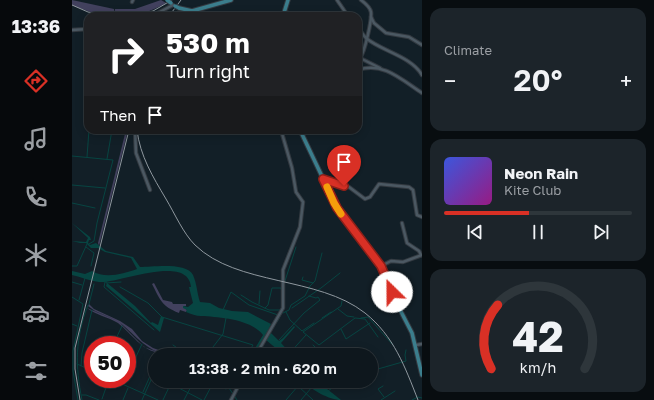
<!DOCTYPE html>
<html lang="en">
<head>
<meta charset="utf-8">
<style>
  :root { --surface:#0e171d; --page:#1c242a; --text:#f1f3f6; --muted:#9b9fa4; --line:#2e363b; --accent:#d93025 }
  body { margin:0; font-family:"Golos Text",sans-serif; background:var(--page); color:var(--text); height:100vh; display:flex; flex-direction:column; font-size:15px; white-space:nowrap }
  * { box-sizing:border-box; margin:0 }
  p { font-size:13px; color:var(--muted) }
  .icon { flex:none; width:22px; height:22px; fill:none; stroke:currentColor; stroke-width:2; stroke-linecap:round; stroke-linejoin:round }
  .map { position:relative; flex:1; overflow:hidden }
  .details { display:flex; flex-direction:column; gap:8px; padding:8px; background:#080d10; width:232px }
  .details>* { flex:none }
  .banner { position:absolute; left:12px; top:12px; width:278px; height:122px; border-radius:12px; box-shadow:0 2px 10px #0003,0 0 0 1px var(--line); background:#202124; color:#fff; overflow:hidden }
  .speed { position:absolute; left:12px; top:336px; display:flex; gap:8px; font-size:20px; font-weight:700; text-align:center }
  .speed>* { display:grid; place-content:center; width:52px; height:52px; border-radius:50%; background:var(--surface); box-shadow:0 2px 10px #0003,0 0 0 1px var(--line); line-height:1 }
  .speed .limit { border:6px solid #d22; background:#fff; color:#111 }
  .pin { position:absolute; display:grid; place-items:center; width:34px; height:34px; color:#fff; margin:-41px -17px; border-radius:50% 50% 50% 0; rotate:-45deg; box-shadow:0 0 4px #0007 }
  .pin .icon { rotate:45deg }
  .me { position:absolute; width:44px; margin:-22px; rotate:337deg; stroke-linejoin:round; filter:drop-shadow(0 0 3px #0008) }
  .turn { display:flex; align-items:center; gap:14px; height:84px; padding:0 16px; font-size:18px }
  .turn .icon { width:52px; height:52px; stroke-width:2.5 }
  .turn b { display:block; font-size:28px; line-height:34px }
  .then { display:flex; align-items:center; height:38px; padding:0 16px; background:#0003; gap:8px; font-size:15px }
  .big { font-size:30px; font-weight:600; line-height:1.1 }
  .details .widget { flex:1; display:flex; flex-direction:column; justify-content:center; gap:6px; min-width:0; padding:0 14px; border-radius:12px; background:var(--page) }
  .details .dial { align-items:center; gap:0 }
  .dial svg { height:104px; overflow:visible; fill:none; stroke:var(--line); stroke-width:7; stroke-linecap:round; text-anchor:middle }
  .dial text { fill:var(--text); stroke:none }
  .song { display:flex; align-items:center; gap:12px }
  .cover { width:48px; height:48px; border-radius:6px; background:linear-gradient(135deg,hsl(230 70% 55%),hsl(310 70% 35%)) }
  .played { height:4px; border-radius:2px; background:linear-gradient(90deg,var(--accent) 45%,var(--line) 45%) }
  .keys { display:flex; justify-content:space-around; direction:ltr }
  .heat { display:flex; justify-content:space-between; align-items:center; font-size:22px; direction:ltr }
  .trip { position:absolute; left:76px; top:348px; width:230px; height:40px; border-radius:20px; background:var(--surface); box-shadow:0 2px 10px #0003,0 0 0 1px var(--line); font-weight:600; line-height:40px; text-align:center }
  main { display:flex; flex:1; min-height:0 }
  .tabs { display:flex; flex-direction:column; width:72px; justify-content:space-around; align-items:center; background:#06090c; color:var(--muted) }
  .tabs .icon { width:28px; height:28px }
  .tabs .selected { color:var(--accent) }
  .tabs b { font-size:18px; color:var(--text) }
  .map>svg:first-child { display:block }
  .green { fill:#42415e }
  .water { fill:#074542 }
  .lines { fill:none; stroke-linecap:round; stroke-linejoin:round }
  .stream { stroke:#074542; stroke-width:1 }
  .minor-casing { stroke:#333a41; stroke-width:4.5 }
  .major-casing { stroke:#333a41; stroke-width:5.5 }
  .minor { stroke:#4b5862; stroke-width:2.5 }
  .major { stroke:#3b7e8d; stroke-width:3.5 }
  .rail { stroke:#8f989f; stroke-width:1 }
  .major-bridge-casing { stroke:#333a41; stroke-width:5.5; stroke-linecap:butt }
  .major-bridge { stroke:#3b7e8d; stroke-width:3.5 }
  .route-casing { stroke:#8d1f18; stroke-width:10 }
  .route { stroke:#d93025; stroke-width:7 }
  .slow { stroke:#f59e0b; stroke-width:7 }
</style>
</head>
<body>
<main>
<nav class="tabs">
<b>13:36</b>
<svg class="icon selected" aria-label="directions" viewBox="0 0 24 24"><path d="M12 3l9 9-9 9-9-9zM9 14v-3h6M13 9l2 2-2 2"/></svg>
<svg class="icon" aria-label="music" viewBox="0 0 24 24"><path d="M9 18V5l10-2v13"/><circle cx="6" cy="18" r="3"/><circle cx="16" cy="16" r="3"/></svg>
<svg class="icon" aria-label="phone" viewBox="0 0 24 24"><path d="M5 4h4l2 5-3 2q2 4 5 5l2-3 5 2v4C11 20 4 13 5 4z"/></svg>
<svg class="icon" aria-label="climate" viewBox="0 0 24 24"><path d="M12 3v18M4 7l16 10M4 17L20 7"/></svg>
<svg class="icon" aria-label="car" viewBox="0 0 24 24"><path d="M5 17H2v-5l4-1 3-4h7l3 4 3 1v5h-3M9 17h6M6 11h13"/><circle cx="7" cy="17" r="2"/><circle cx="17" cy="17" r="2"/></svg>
<svg class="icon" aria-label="filters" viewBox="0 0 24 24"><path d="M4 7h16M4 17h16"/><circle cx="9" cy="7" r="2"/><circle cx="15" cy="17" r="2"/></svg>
</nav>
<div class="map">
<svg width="350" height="400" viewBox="0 0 350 400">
  <rect width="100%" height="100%" fill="#121f27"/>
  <!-- green -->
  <g class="green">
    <path d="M0,0l42,9v7c-15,-1 -29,-5 -42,-11z"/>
    <path d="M89,0l5,3c-11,7 -40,18 -52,12l1,-6h20z"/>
    <polygon points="54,130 56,130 27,246 26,243"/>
    <path d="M82,283l9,17 9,2 1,2h13v2h-3l4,4 -1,2 -6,-2 -1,3c-18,-7 -19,-14 -27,-29z"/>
    <path d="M17,304l5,5 26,12 12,8 10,12 11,7 20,7c-24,0 -37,-20 -53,-32l24,24 16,6c-18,-2 -28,-19 -42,-30 -10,-6 -22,-8 -31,-15l31,13 -23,-10 -7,-5z"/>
  </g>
  <!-- water -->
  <g class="water">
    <path d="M0,223l18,14 1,3h-2l-1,3 2,2 6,-2 10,8 27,6 7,10c13,0 47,-5 53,8 4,9 4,18 7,27l10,1 9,5 13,3 16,1 23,12 -4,9h4l8,8 4,-3 11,-12 1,1 -14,16 11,12h-8l-18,-15 -1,-4 -12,19h-2l12,-20c-12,-16 -44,-18 -62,-19 -5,0 -10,-2 -15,-4l1,-2 -4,-2v-2l5,1 5,-4 -4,-16h2c-3,-34 -73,-3 -92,-5 -9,-1 -18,-5 -27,-7v-4l13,3 7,-3c13,8 31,3 45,-2l-6,-11 -26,-6 -7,-4h-7l-5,-5h-6l-8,-2 14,1 2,-4z"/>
    <polygon points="35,283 63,306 79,323 80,322 86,325 89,316 92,318 88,332 34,286"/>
    <path d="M231,381h14l24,19c-12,0 -29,-10 -38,-19z"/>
  </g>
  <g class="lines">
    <!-- stream -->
    <g class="stream">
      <polyline points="0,156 41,160 25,223 22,241 17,244"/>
      <polyline points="15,157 17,130"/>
      <polyline points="35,159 40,130"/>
      <polyline points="0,185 33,188"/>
      <polyline points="0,203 23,208"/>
      <polyline points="14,247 22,253 19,266"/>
      <polyline points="0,266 5,266 15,244"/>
      <polyline points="231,277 230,280 241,283"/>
      <polyline points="34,281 34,283 49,282"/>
      <polyline points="0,282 10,285"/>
      <polyline points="33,282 32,287 82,330"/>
      <polyline points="212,284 224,247"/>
      <polyline points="48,287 76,303 90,317 181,345 175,355"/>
      <polyline points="169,295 180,302 197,310 210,310"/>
      <polyline points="0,297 11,304 1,351 1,371 6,400"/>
      <polyline points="7,300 13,278"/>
      <polyline points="270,301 269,306 231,332 247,345 283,318 293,319 306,337"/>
      <polyline points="17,304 22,284"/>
      <polyline points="187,304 188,291"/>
      <polyline points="193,308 196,305 200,288 209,288 210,292"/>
      <polyline points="220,308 249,288 268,273"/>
      <polyline points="266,309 275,316 282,317"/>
      <polyline points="151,310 159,292 177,305 206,315"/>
      <polyline points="214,312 218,320 230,331 242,323"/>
      <polyline points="211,313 217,310 219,305 233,296 238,286 243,281 250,253"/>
      <polyline points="154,318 151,334 141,347 154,355"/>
      <polyline points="250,318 259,312"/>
      <polyline points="289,318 296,317 321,345"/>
      <polyline points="205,322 212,309"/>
      <polyline points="0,324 5,326"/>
      <polyline points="269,329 274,339 298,323"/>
      <polyline points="207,340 232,313 248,300 246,297 244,298 237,296"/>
      <polyline points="41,345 50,326"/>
      <polyline points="101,345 115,355"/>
      <polyline points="241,345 251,355"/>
      <polyline points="87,355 88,354"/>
      <polyline points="216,355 234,335"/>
      <polyline points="5,364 21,371"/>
      <polyline points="9,366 10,353 20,310"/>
      <polyline points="299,371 334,361 333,355 334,350"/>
      <polyline points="55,376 70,344"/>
      <polyline points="39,379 86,400"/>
      <polyline points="148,381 155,385 154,389"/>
      <polyline points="52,384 54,379"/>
      <polyline points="99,384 130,400"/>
      <polyline points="155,385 158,381"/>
      <polyline points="311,386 306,389 312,397"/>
      <polyline points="157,388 165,400"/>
      <polyline points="256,391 270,381"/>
      <polyline points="71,392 83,365"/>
      <polyline points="10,395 14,395 27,400"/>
      <polyline points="30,399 37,379"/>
      <path d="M10,400c-7,-35 -7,-61 6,-95"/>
      <polyline points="51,400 56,388"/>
      <polyline points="70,400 83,371"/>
      <polyline points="91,400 100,381"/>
      <polyline points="112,400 122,381"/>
      <polyline points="132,400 140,385"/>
      <polyline points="214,400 226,386 241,400"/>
      <polyline points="229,400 240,387"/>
      <polyline points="309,400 323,391"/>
      <polyline points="340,400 346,397 350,398"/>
    </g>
    <defs>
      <g id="minor">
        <polyline points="265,0 276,16"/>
        <path d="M289,0c4,3 9,7 10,12 1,8 -6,39 -11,46l20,10"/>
        <polyline points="60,2 61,0"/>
        <polyline points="212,12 227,16"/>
        <polyline points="80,16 101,5"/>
        <polyline points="299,17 302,23 314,33 337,37 350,45"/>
        <path d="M286,28c3,3 5,7 8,10 15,13 45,18 56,37"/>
        <polyline points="0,30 16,29"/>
        <path d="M286,70c25,-9 44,10 64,23"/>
        <polyline points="63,130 64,153 78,190"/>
        <polyline points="251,179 264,184 277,187 293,199 298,197 307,184 337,187 341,190 345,215 350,217"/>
        <polyline points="330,223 335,243 347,251 349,255"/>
        <polyline points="309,266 319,261 331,262 350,255"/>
        <polyline points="344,345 350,344"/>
        <polyline points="184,355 211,308 211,270 228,227 231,202 224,192 220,168 209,130"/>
        <polyline points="159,400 169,381"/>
      </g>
      <g id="major">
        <polyline points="107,8 120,11 159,0"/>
        <polyline points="211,16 216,0"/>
        <polyline points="228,130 265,208 309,266 324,302 340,333 350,375"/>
      </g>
    </defs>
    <!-- minor casing -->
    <use href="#minor" class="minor-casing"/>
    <!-- major casing -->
    <use href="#major" class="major-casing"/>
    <!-- minor -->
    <use href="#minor" class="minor"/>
    <!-- major -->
    <use href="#major" class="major"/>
    <!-- rail -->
    <g class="rail">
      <polyline points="0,5 16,12 36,16"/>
      <polyline points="58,16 81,11 100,0"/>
      <polyline points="97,16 109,0"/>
      <path d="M65,130c3,26 16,47 29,69 9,15 17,34 29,46 42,41 123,31 170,68 29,23 40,54 53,87"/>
      <polyline points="8,400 3,369 3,348 57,130"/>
    </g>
    <defs>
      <g id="major-bridge">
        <polyline points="95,0 99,3"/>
        <polyline points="103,6 107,8"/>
      </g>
    </defs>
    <!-- major-bridge casing -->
    <use href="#major-bridge" class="major-bridge-casing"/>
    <!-- major-bridge -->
    <use href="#major-bridge" class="major-bridge"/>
  </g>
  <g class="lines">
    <defs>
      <polyline id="route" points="272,186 251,179 265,208 309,266 320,292"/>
    </defs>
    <!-- route casing -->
    <use href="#route" class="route-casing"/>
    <!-- route -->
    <use href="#route" class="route"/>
    <!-- slow -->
    <polyline class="slow" points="255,187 262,203 269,214"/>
  </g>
</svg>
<div class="speed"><div class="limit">50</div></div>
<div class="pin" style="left:272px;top:186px;background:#d93025"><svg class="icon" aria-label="arrive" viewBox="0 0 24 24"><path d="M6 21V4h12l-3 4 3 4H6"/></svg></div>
<svg class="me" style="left:320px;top:292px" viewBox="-20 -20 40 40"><circle r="19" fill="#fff"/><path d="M0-13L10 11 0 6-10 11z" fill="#d93025"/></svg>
<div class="trip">13:38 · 2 min · 620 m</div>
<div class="banner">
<div class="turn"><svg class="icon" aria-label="right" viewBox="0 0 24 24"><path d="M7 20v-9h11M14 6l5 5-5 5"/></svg><div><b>530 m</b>Turn right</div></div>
<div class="then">Then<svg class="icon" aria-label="arrive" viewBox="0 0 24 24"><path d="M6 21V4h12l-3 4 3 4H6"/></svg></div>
</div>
</div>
<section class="details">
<div class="widget"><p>Climate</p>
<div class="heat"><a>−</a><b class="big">20°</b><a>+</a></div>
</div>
<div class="widget">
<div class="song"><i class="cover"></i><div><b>Neon Rain</b><p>Kite Club</p></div></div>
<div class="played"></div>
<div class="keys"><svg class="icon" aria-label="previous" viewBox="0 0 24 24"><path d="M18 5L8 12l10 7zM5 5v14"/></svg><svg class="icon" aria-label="pause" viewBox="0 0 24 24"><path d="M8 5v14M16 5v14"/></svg><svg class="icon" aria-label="next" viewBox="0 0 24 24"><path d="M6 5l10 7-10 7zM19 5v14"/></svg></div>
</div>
<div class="widget dial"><svg viewBox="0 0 100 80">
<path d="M14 69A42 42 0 1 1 86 69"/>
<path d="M14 69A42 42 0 0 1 19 20" stroke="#d93025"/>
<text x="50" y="56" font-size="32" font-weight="700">42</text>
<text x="50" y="72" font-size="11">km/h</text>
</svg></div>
</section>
</main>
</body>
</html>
